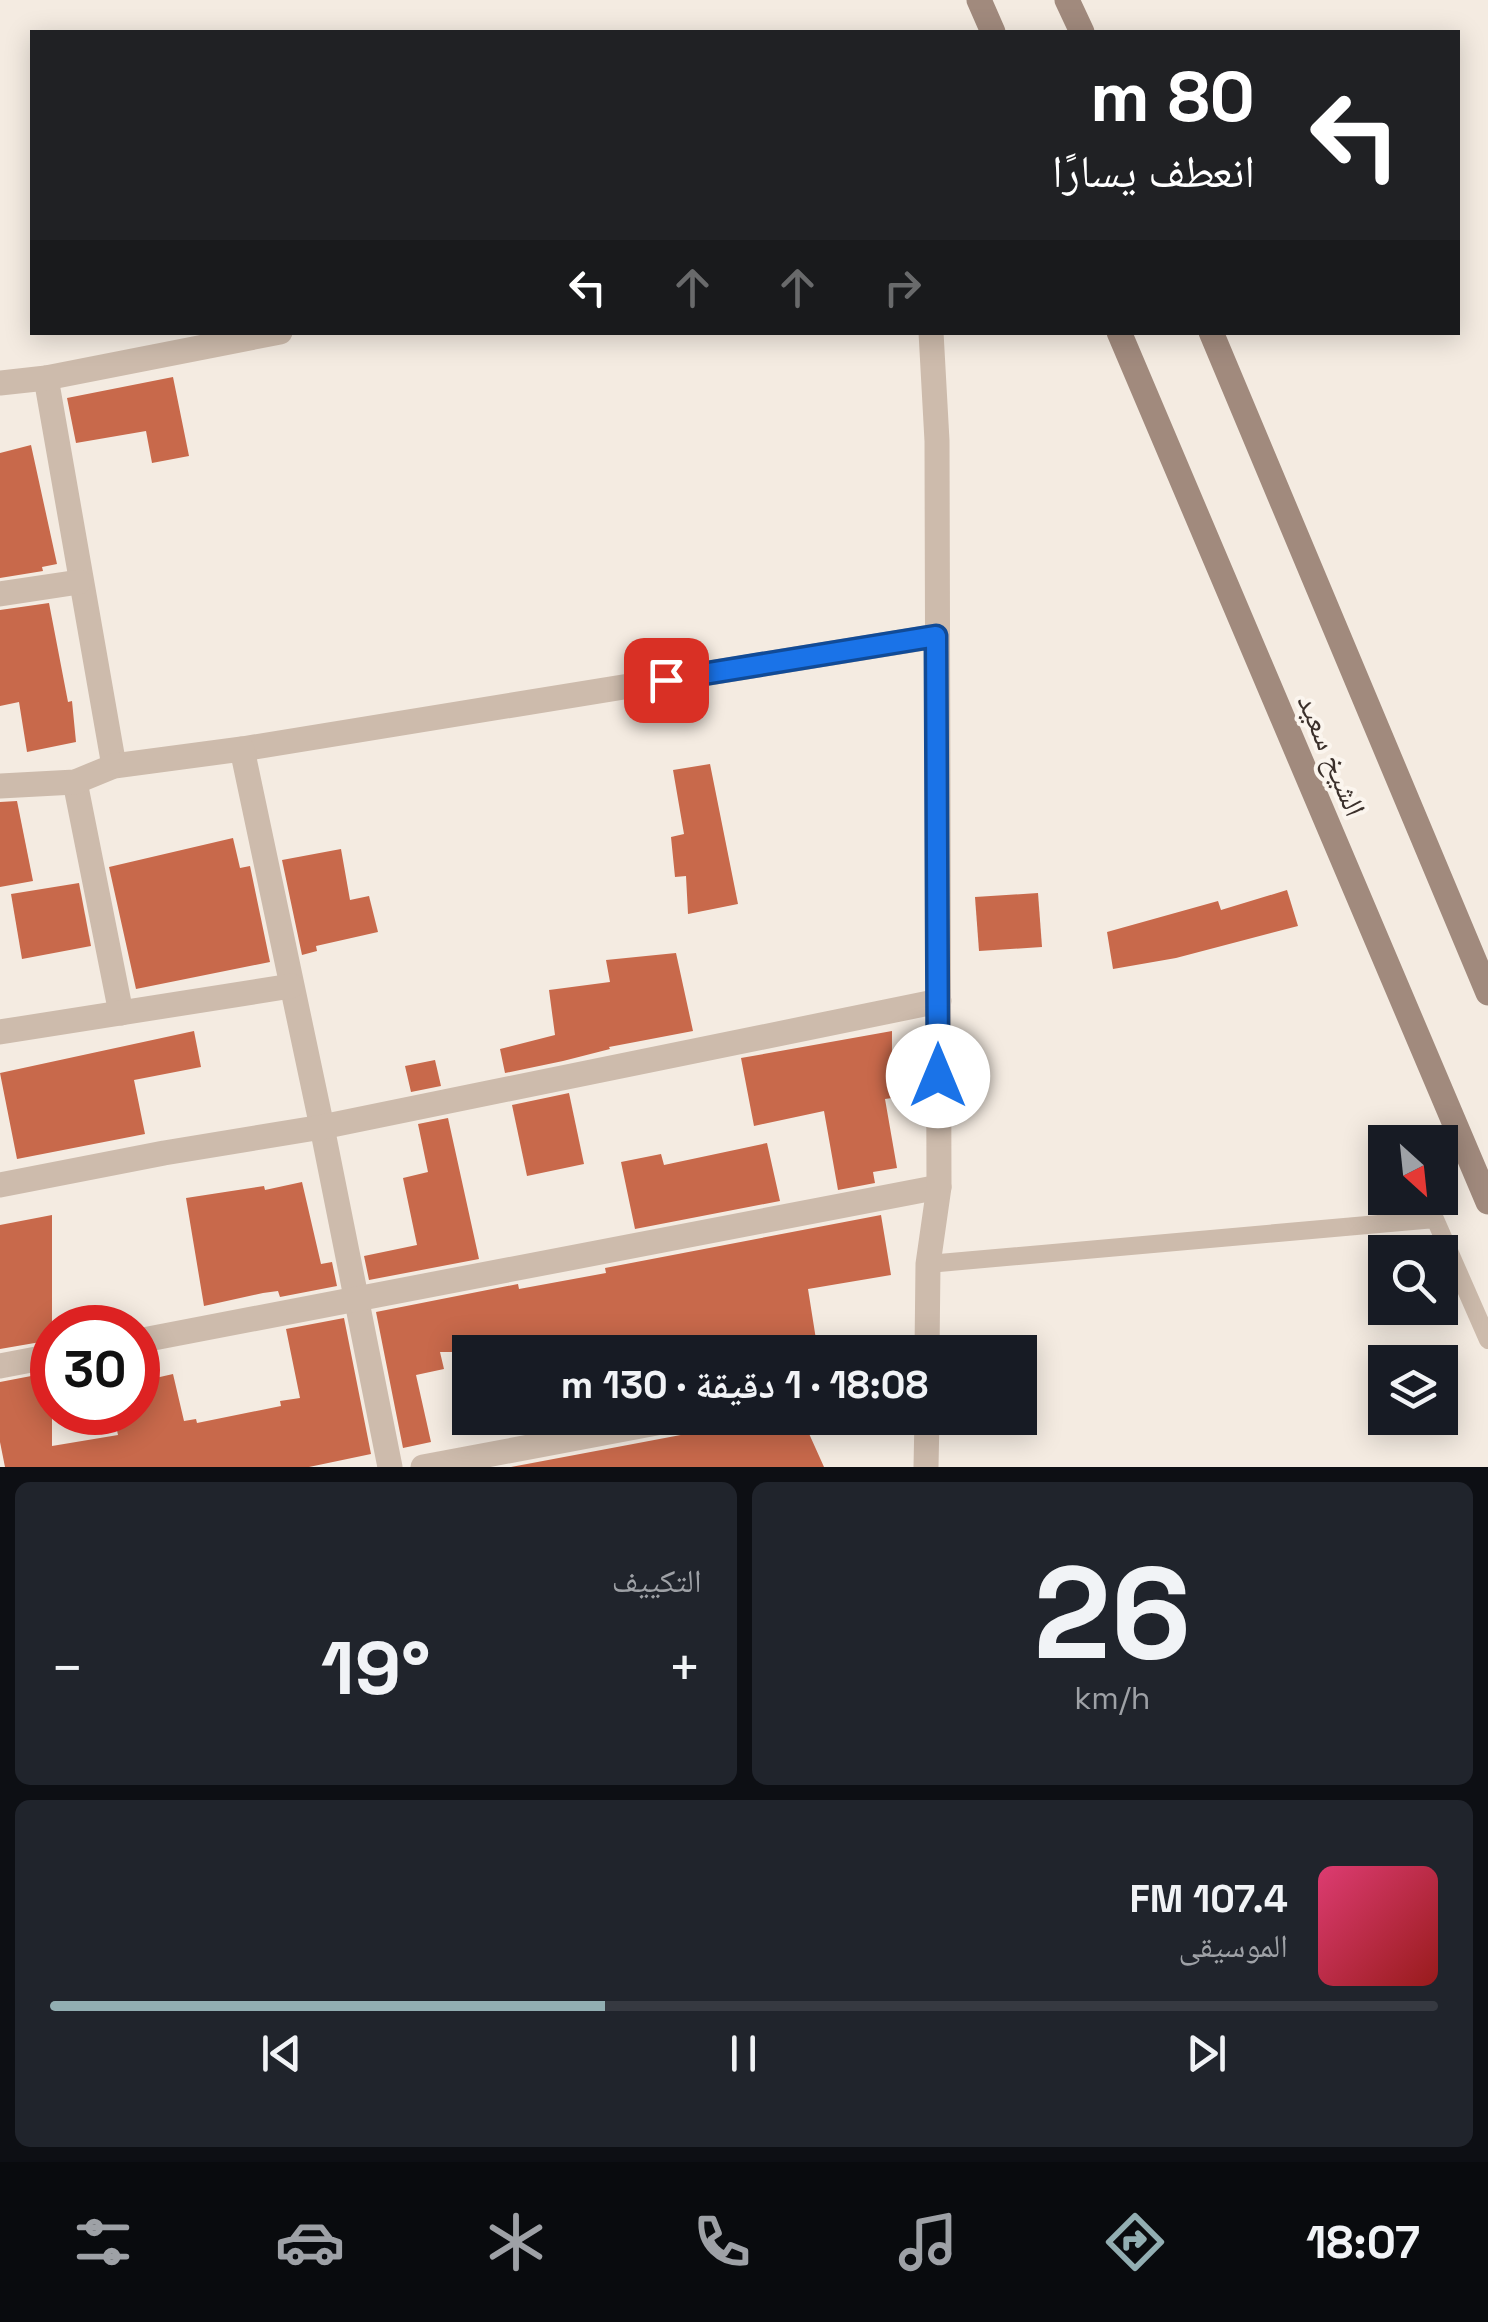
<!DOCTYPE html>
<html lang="ar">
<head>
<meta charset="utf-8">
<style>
  :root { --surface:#171b24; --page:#20242c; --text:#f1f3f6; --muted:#9ea1a6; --line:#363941; --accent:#92aeb2 }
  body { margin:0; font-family:"Space Grotesk","Noto Naskh Arabic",sans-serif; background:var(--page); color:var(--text); direction:rtl; height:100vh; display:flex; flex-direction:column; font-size:38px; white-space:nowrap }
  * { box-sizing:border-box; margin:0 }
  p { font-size:32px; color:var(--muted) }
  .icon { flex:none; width:55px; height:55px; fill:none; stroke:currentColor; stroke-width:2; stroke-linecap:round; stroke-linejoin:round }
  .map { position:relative; height:1467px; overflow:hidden; direction:ltr }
  .drawer { display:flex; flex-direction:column; gap:15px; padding:15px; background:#0d0f14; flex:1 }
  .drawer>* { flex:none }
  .top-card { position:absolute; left:30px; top:30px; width:1430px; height:305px; border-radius:0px; box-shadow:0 5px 25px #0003; direction:rtl; background:#202124; color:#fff; overflow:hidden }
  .needle { width:65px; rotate:153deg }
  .fabs { position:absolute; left:1368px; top:1125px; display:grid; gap:20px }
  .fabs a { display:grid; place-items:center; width:90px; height:90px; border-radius:0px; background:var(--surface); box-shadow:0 5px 25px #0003; font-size:50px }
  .speed { position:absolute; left:30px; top:1305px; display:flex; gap:20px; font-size:50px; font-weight:700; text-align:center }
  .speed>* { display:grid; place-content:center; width:130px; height:130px; border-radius:50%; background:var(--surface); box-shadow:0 5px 25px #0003; line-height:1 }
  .speed .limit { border:15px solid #d22; background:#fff; color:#111 }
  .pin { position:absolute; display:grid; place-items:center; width:85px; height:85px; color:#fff; margin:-42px; border-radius:20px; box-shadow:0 5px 15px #0006 }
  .me { position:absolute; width:110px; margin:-55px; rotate:0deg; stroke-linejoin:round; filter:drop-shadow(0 0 8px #0008) }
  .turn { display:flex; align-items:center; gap:35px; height:210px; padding:0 40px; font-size:45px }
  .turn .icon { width:130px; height:130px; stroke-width:2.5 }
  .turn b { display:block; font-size:70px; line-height:85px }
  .lanes { display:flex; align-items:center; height:95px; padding:0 40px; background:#0003; justify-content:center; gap:50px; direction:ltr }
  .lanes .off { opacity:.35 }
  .big { font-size:75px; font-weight:700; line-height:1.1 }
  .drawer .card { flex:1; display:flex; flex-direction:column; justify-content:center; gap:15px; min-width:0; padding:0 35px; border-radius:15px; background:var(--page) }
  .drawer .dial { align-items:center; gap:0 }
  .dial b { font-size:130px; line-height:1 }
  .song { display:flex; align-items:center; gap:30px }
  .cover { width:120px; height:120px; border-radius:15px; background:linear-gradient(135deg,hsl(340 70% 55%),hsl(0 70% 35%)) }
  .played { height:10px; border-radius:5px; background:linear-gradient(90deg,var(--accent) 40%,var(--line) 40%) }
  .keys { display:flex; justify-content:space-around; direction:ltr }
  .heat { display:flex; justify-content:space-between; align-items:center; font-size:55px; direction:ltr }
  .drawer .tiles { flex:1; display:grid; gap:15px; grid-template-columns:1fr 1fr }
  .card:last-child { grid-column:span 2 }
  .trip { position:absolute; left:452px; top:1335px; width:585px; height:100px; border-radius:0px; background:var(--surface); box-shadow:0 5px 25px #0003; font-weight:700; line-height:100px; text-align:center; direction:rtl }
  .dock { display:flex; height:160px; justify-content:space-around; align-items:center; background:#090b0e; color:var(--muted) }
  .dock .icon { width:70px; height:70px }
  .dock .selected { color:var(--accent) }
  .dock b { font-size:45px; color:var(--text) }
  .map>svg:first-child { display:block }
  .building { fill:#c8694b }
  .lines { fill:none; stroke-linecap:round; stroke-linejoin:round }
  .service { stroke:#cdbbac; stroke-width:18 }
  .minor { stroke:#cdbbac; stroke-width:25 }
  .secondary { stroke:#a18a7d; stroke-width:25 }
  .route-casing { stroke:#114b97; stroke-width:25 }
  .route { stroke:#1a73e8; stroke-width:18 }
  .labels { text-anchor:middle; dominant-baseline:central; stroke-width:8; stroke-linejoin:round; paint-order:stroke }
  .street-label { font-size:30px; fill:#3b302b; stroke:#fbf5ee }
</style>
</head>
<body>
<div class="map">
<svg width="1488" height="1467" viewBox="0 0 1488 1467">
  <rect width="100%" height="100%" fill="#f4ebe1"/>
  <!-- building -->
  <g class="building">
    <polygon points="173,377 189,456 152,463 146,431 76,443 67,398"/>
    <polygon points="31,445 57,564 42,567 43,571 0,578 0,453"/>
    <polygon points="49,603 68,702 72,701 76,742 27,752 19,702 0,706 0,610"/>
    <polygon points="710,764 738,904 688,914 686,876 675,877 671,837 684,834 673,770"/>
    <polygon points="17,801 33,881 0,887 0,802"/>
    <polygon points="233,838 240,868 250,866 270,962 136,989 109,867"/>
    <polygon points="341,849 350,900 369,896 378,932 316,946 317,951 302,955 282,860"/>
    <polygon points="79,883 91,946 22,959 11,894"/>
    <polygon points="1287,890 1298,926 1176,958 1113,969 1107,932 1218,901 1221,910"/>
    <polygon points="1038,893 1042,947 979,951 975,897"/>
    <polygon points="676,953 693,1031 609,1047 610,1049 563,1061 505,1073 500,1049 555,1035 549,990 610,982 606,960"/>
    <polygon points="194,1031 201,1067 134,1080 145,1134 17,1159 0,1073"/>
    <polygon points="892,1031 892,1098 885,1099 897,1168 873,1172 875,1183 838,1190 824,1111 754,1126 741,1058"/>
    <polygon points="435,1060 441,1086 411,1092 405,1066"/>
    <polygon points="569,1093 584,1164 527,1176 512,1105"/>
    <polygon points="448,1118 479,1259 369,1280 364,1256 417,1245 403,1178 428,1172 418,1124"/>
    <polygon points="767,1143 780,1201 635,1229 621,1162 661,1154 664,1165"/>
    <polygon points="302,1182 321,1264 332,1262 337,1286 280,1297 278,1291 263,1293 204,1306 186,1198 264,1186 265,1190"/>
    <polygon points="52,1215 52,1340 0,1349 0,1225"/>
    <polygon points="881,1215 891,1275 808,1289 818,1352 440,1352 444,1369 416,1375 431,1442 403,1448 376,1312 518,1284 519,1289 606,1273 605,1268"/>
    <polygon points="344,1318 371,1454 309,1467 5,1467 0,1442 0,1382 52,1372 52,1446 118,1435 113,1412 138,1412 138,1382 173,1374 184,1421 196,1419 197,1423 281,1406 280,1401 300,1398 286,1329"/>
    <polygon points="519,1418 598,1418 515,1433"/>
    <polygon points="699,1418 802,1418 824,1467 511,1467 686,1434 694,1430"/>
  </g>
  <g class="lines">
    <!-- service -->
    <polyline class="service" points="928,1264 1435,1219 1488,1340"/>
    <!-- minor -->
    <g class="minor">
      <polyline points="46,378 114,766"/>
      <polyline points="0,383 46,378 280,332"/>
      <polyline points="0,594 79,582"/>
      <polyline points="242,749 937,636"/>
      <polyline points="75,782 121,1013"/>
      <polyline points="0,786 75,782 114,766 242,749 322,1127 390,1467"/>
      <polyline points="0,1032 291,986"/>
      <polyline points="0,1185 164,1153 322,1127 939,1001"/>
      <polyline points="138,1341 939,1187"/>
      <polyline points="927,1352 928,1264 939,1187 937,441 931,332"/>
      <polyline points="0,1366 52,1356"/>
      <polyline points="423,1467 683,1418"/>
      <polyline points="926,1467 927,1418"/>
    </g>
    <!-- secondary -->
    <g class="secondary">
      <polyline points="979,0 993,32"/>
      <polyline points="1067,0 1082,32"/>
      <polyline points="1119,332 1488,1202"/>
      <polyline points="1211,332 1488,993"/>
    </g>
  </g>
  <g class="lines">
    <defs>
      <polyline id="route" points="666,680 936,636 938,1076"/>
    </defs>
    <!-- route casing -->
    <use href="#route" class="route-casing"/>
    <!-- route -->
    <use href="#route" class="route"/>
  </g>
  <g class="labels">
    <!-- street labels -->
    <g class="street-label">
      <text transform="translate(1332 755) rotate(67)">الشيخ سعيد</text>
    </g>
  </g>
</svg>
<div class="fabs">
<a><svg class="needle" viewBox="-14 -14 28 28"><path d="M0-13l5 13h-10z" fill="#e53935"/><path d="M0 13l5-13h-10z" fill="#9ea1a6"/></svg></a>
<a><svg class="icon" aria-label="search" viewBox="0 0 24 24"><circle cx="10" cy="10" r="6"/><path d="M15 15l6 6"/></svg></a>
<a><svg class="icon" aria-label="layers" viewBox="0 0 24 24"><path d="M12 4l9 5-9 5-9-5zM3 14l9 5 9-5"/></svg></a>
</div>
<div class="speed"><div class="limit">30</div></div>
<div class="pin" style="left:666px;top:680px;background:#d93025"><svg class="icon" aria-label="arrive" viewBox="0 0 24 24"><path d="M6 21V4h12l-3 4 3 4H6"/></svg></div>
<svg class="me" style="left:938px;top:1076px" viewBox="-20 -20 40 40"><circle r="19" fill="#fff"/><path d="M0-13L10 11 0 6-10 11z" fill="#1a73e8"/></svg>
<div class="trip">18:08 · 1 دقيقة · 130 m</div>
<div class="top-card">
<div class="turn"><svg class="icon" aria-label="left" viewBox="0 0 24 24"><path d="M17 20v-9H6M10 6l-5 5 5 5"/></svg><div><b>80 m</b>انعطف يسارًا</div></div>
<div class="lanes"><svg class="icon" aria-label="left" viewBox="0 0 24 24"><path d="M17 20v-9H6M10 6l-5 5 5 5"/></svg><svg class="icon off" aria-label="ahead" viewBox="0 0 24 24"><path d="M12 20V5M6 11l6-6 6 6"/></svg><svg class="icon off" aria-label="ahead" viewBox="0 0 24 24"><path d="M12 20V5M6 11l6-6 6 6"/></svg><svg class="icon off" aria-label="right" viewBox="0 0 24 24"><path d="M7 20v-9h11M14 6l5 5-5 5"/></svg></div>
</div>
</div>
<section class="drawer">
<div class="tiles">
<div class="card dial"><b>26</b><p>km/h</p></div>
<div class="card"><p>التكييف</p>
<div class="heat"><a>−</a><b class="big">19°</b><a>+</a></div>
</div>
<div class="card">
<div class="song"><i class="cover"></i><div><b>107.4 FM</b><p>الموسيقى</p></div></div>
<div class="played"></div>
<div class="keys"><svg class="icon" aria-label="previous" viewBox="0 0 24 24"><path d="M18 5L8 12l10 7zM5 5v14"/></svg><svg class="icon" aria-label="pause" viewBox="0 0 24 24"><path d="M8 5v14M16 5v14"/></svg><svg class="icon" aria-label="next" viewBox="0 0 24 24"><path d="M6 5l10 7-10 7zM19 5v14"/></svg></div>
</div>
</div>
</section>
<nav class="dock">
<b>18:07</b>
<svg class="icon selected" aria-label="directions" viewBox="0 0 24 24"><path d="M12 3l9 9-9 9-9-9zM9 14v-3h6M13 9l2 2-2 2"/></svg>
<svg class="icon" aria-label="music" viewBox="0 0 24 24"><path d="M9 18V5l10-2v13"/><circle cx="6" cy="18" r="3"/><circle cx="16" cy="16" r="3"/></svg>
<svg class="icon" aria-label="phone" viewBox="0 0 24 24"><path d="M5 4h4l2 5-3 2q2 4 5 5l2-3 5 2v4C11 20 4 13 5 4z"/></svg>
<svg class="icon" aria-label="climate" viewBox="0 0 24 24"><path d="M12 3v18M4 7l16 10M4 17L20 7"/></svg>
<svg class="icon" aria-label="car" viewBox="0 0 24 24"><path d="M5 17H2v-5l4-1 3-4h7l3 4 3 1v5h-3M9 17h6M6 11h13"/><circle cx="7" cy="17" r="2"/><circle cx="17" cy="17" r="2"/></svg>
<svg class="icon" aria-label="filters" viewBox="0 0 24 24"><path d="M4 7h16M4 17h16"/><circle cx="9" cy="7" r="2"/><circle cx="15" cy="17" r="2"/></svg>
</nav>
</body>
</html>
